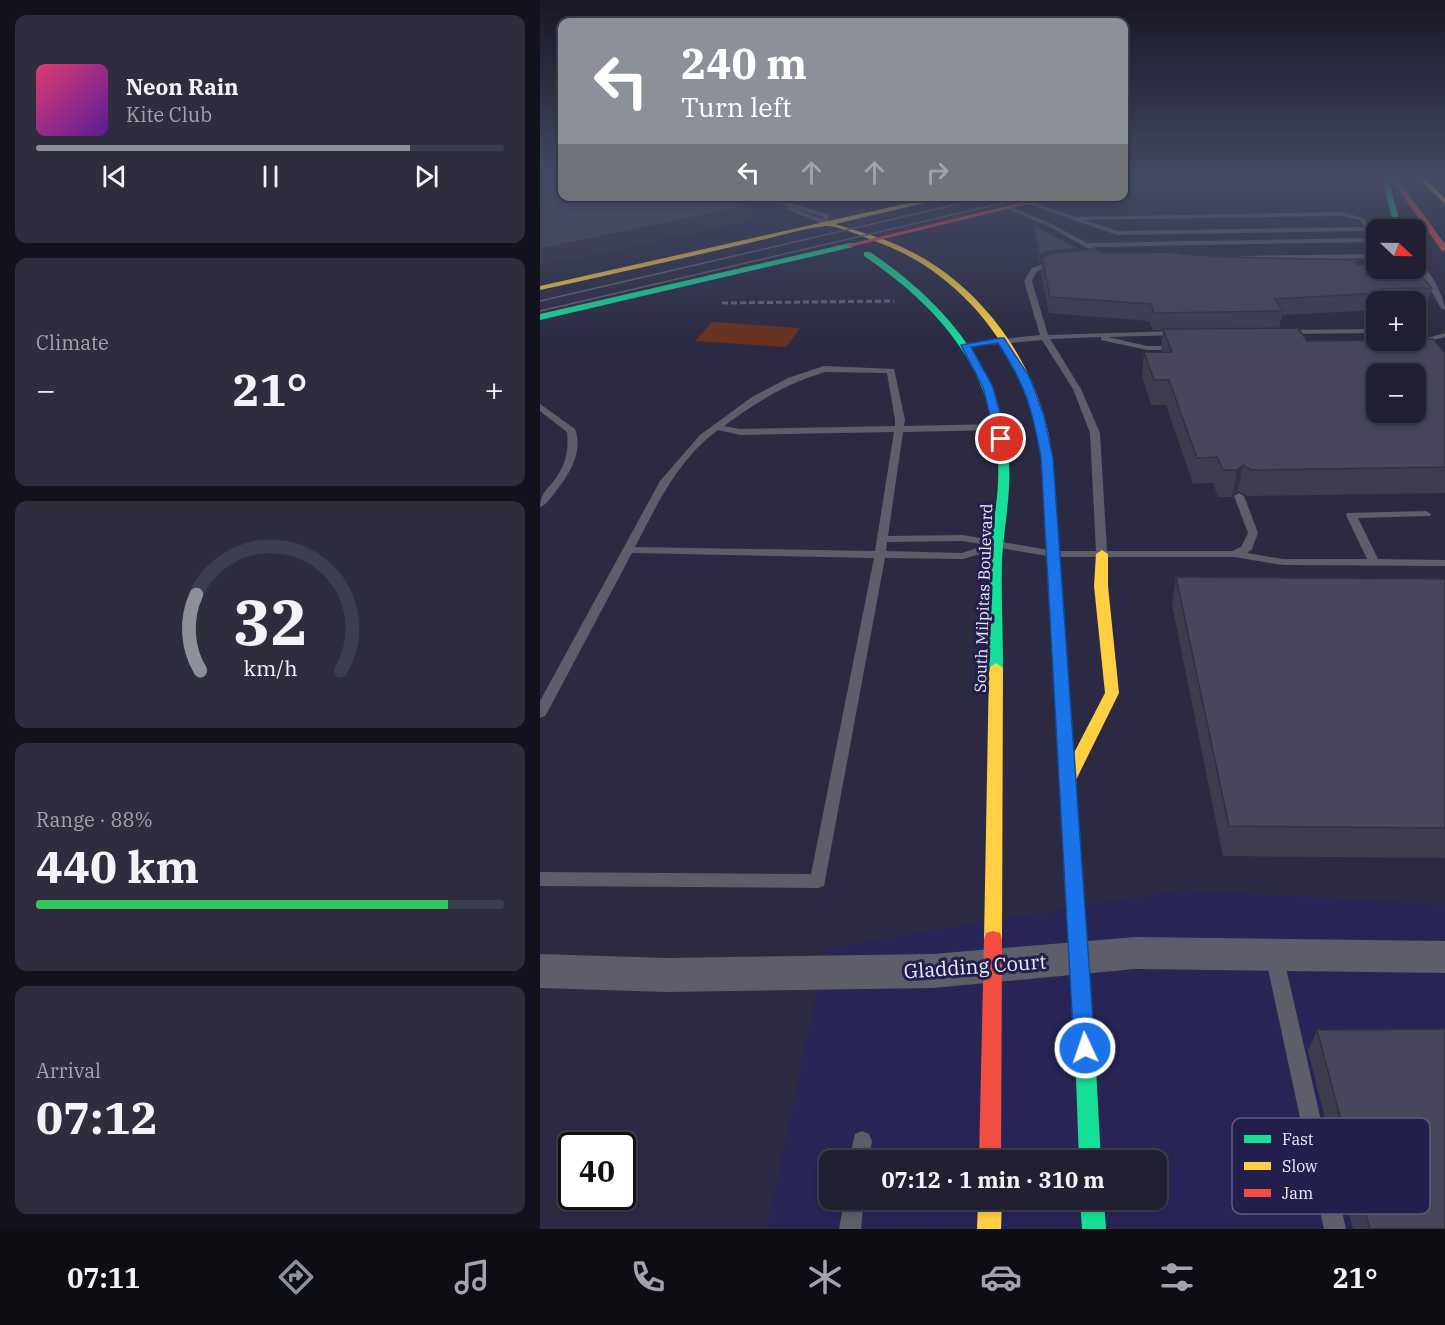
<!DOCTYPE html>
<html lang="en">
<head>
<meta charset="utf-8">
<style>
  :root { --surface:#202032; --page:#2d2d3e; --text:#f1f3f6; --muted:#a2a3ac; --line:#3d3e4d; --accent:#8c9099 }
  body { margin:0; font-family:"IBM Plex Serif",serif; background:var(--page); color:var(--text); height:100vh; display:flex; flex-direction:column; font-size:22px; white-space:nowrap }
  * { box-sizing:border-box; margin:0 }
  p { font-size:20px; color:var(--muted) }
  .icon { flex:none; width:33px; height:33px; fill:none; stroke:currentColor; stroke-width:2; stroke-linecap:round; stroke-linejoin:round }
  .map { position:relative; flex:1; overflow:hidden }
  .details { display:flex; flex-direction:column; gap:15px; padding:15px; background:#12121c; width:540px }
  .details>* { flex:none }
  .banner { position:absolute; left:18px; top:18px; width:570px; height:183px; border-radius:12px; box-shadow:0 3px 9px #0003,0 0 0 2px var(--line); background:#8c9099; color:#fff; overflow:hidden }
  .needle { width:39px; rotate:112deg }
  .tools { position:absolute; left:826px; top:219px; display:grid; gap:12px }
  .tools a { display:grid; place-items:center; width:60px; height:60px; border-radius:12px; background:var(--surface); box-shadow:0 3px 9px #0003,0 0 0 2px var(--line); font-size:30px }
  .speed { position:absolute; left:18px; top:1132px; display:flex; gap:12px; font-size:30px; font-weight:700; text-align:center }
  .speed>* { display:grid; place-content:center; width:78px; height:78px; border-radius:50%; background:var(--surface); box-shadow:0 3px 9px #0003,0 0 0 2px var(--line); line-height:1 }
  .speed .limit { border:3px solid #111; border-radius:9px; background:#fff; color:#111 }
  .pin { position:absolute; display:grid; place-items:center; width:51px; height:51px; color:#fff; margin:-26px; border:3px solid #fff; border-radius:50%; box-shadow:0 2px 6px #0007 }
  .me { position:absolute; width:66px; margin:-33px; rotate:357deg; stroke-linejoin:round; filter:drop-shadow(0 0 4px #0008) }
  .turn { display:flex; align-items:center; gap:21px; height:126px; padding:0 24px; font-size:27px }
  .turn .icon { width:78px; height:78px; stroke-width:2.5 }
  .turn b { display:block; font-size:42px; line-height:51px }
  .lanes { display:flex; align-items:center; height:57px; padding:0 24px; background:#0003; justify-content:center; gap:30px; direction:ltr }
  .lanes .off { opacity:.35 }
  .big { font-size:45px; font-weight:700; line-height:1.1 }
  .details .widget { flex:1; display:flex; flex-direction:column; justify-content:center; gap:9px; min-width:0; padding:0 21px; border-radius:12px; background:var(--page) }
  .details .dial { align-items:center; gap:0 }
  .dial svg { height:156px; overflow:visible; fill:none; stroke:var(--line); stroke-width:7; stroke-linecap:round; text-anchor:middle }
  .dial text { fill:var(--text); stroke:none }
  .song { display:flex; align-items:center; gap:18px }
  .cover { width:72px; height:72px; border-radius:9px; background:linear-gradient(135deg,hsl(340 70% 55%),hsl(270 70% 35%)) }
  .played { height:6px; border-radius:3px; background:linear-gradient(90deg,var(--accent) 80%,var(--line) 80%) }
  .keys { display:flex; justify-content:space-around; direction:ltr }
  .heat { display:flex; justify-content:space-between; align-items:center; font-size:33px; direction:ltr }
  .charge { height:9px; border-radius:4px; background:linear-gradient(90deg,#34c759 88%,var(--line) 0) }
  .trip { position:absolute; left:279px; top:1150px; width:348px; height:60px; border-radius:12px; background:var(--surface); box-shadow:0 3px 9px #0003,0 0 0 2px var(--line); font-weight:700; line-height:60px; text-align:center }
  .dock { display:flex; height:96px; justify-content:space-around; align-items:center; background:#0d0d14; color:var(--muted) }
  .dock .icon { width:42px; height:42px }
  .dock .on { color:var(--accent) }
  .dock b { font-size:27px; color:var(--text) }
  main { display:flex; flex:1; min-height:0 }
  .map>svg:first-child { display:block }
  .built { fill:#282456; fill-rule:evenodd }
  .green { fill:#6a311c }
  .lines { fill:none; stroke-linecap:round; stroke-linejoin:round }
  .lane { fill:#5d5e69; fill-rule:evenodd }
  .street { fill:#5d5e69; fill-rule:evenodd }
  .fast { fill:#16e098; fill-rule:evenodd }
  .slow { fill:#ffcf43; fill-rule:evenodd }
  .jam { fill:#f24e42; fill-rule:evenodd }
  .tram { stroke:#646573; stroke-width:1.5 }
  .rail { stroke:#646573; stroke-width:3; stroke-dasharray:6 3; stroke-linecap:butt }
  .wall { fill:#3d3c4e }
  .shaded-wall { fill:#323140 }
  .building { fill:#47465b; stroke:#323140; stroke-width:1.5; fill-rule:evenodd }
  .route { fill:#1a73e8; stroke:#114b97; stroke-width:1.5 }
  .labels { text-anchor:middle; dominant-baseline:central; stroke-width:6; stroke-linejoin:round; paint-order:stroke }
  .street-label { font-size:16px; fill:#ebecff; stroke:#221f4d }
  .near-street-label { font-size:20px; fill:#ebecff; stroke:#221f4d }
  .key { fill:#221f4d; stroke:#5e5c82; stroke-width:1.5 }
  .key-label { font-size:16px; fill:#ebecff }
</style>
</head>
<body>
<main>
<section class="details">
<div class="widget">
<div class="song"><i class="cover"></i><div><b>Neon Rain</b><p>Kite Club</p></div></div>
<div class="played"></div>
<div class="keys"><svg class="icon" aria-label="previous" viewBox="0 0 24 24"><path d="M18 5L8 12l10 7zM5 5v14"/></svg><svg class="icon" aria-label="pause" viewBox="0 0 24 24"><path d="M8 5v14M16 5v14"/></svg><svg class="icon" aria-label="next" viewBox="0 0 24 24"><path d="M6 5l10 7-10 7zM19 5v14"/></svg></div>
</div>
<div class="widget"><p>Climate</p>
<div class="heat"><a>−</a><b class="big">21°</b><a>+</a></div>
</div>
<div class="widget dial"><svg viewBox="0 0 100 80">
<path d="M14 69A42 42 0 1 1 86 69"/>
<path d="M14 69A42 42 0 0 1 12 30" stroke="#8c9099"/>
<text x="50" y="56" font-size="32" font-weight="700">32</text>
<text x="50" y="72" font-size="11">km/h</text>
</svg></div>
<div class="widget"><p>Range · 88%</p><b class="big">440 km</b><div class="charge"></div></div>
<div class="widget"><p>Arrival</p><b class="big">07:12</b></div>
</section>
<div class="map">
<svg width="905" height="1229" viewBox="0 0 905 1229">
  <rect width="100%" height="100%" fill="#2b2a42"/>
  <!-- built -->
  <path class="built" d="M641,890l264,15v324h-678l59,-281zM290,1161h326v39h-326z"/>
  <!-- green -->
  <polygon class="green" points="172,322 260,328 246,347 155,341"/>
  <g class="lines">
    <!-- lane -->
    <g class="lane">
      <polygon points="22,189 22,193 0,199 0,195"/>
      <path d="M218,196h11l60,19 -1,8 -5,1 -37,-15 1,-3zM251,207l33,10 -1,3z"/>
      <path d="M490,201l45,16 267,-5 22,6 13,21v7l-4,-4 -280,5 4,3 -3,2 -44,-25 -44,-19 5,-1 43,18 33,18 283,-5 -4,-7 -249,4 -89,-31zM802,216l18,4 4,7 -246,4 -34,-11z"/>
      <polygon points="837,254 837,258 702,260 699,258 702,256"/>
      <path d="M512,261l7,2 -22,8 -5,10 16,54 130,-4 4,2 -4,2 -70,2 39,9h34l1,2 -4,2h-31l-46,-10v-3l-51,2 31,50 19,44 7,118h125l9,-4 7,-14 -14,-37 5,-3 5,3 14,37 -6,16 -5,4 36,6h84l-21,-44 1,-2 79,-2 5,3 -1,2 -72,2 20,41 67,1v6l-162,-1 -49,-8h-180l-54,-9 -37,11 -78,-1 -61,328 -6,2 -278,-2v-14l271,2 63,-316 -242,-5 -85,160 -2,3 -5,2v-17l120,-220 40,-46 52,-38 36,-19 36,-12 70,3 11,51 -1,6 96,-2 5,3 -5,3 -97,2 -15,104 75,-1 91,16h42l-6,-118 -17,-44 -31,-49 -76,7 -4,-2 4,-2 74,-8 -16,-54 8,-13zM285,372l62,1 8,47v6l-155,3 -16,-3c34,-25 60,-41 101,-54zM178,430l22,5 154,-3 -19,119 -240,-4c22,-42 43,-88 83,-117zM423,541l23,4 -24,8 -76,-2 1,-9z"/>
      <path d="M876,261c12,3 29,37 29,49l-4,-2 -25,-43z"/>
      <polygon points="837,329 837,333 745,334 741,332 745,330"/>
      <polygon points="905,333 905,337 877,344 873,342"/>
      <path d="M0,404l35,25c9,24 -7,47 -21,65 -5,6 -8,11 -14,13 0,-14 8,-18 16,-29 10,-14 13,-29 11,-46l-27,-21z"/>
      <polygon points="734,947 740,950 743,955 806,1229 784,1229 725,955 728,950"/>
      <polygon points="322,1131 329,1134 332,1141 329,1161 309,1161 315,1134"/>
      <polygon points="304,1200 324,1200 321,1229 299,1229"/>
    </g>
    <!-- street -->
    <polygon class="street" points="595,937 905,941 905,973 595,969 393,988 127,992 0,988 0,954 127,958 393,954"/>
    <!-- fast -->
    <g class="fast">
      <polygon points="600,176 610,176 584,183 584,179"/>
      <polygon points="845,176 848,178 862,230 855,230 842,178"/>
      <polygon points="310,243 313,243 313,247 0,320 0,314"/>
      <path d="M324,252h6c73,49 135,119 139,212 2,31 -5,63 -7,95 -1,36 1,73 1,109l-2,3h-10l-2,-3c0,-37 -1,-73 1,-110 2,-32 10,-64 8,-96 -4,-93 -60,-156 -134,-206z"/>
      <polygon points="876,256 880,258 883,266 876,264"/>
      <polygon points="511,523 517,527 538,810 536,815 530,817 524,815 522,810 505,527"/>
      <polygon points="545,1040 552,1043 555,1050 561,1161 539,1161 535,1050 538,1043"/>
      <polygon points="540,1200 564,1200 566,1229 542,1229"/>
    </g>
    <!-- slow -->
    <g class="slow">
      <polygon points="876,176 882,176 905,198 905,204"/>
      <path d="M400,196h14l-119,28c26,8 53,15 77,28 67,34 118,103 135,175 8,33 8,67 10,100l-2,3h-8l-2,-3c-2,-33 -1,-67 -8,-100 -18,-79 -76,-152 -152,-182 -14,-5 -47,-20 -60,-19 -30,4 -60,14 -89,20 -66,15 -131,30 -196,44v-4z"/>
      <polygon points="562,550 568,554 568,586 579,693 535,782 529,784 523,782 521,778 565,693 554,586 556,554"/>
      <polygon points="456,663 463,668 462,939 460,945 453,947 446,945 444,939 449,668"/>
      <polygon points="438,1200 462,1200 461,1229 437,1229"/>
    </g>
    <!-- jam -->
    <g class="jam">
      <polygon points="849,176 855,176 905,244 905,251 902,251"/>
      <polygon points="508,196 522,196 310,247 306,245"/>
      <polygon points="530,803 536,805 538,810 555,1050 552,1057 545,1060 538,1057 535,1050 522,810 524,805"/>
      <polygon points="453,931 460,933 462,939 461,1161 439,1161 444,939 446,933"/>
    </g>
    <!-- tram -->
    <g class="tram">
      <polyline points="0,301 453,196"/>
      <polyline points="0,311 493,196"/>
    </g>
    <!-- rail -->
    <polyline class="rail" points="182,303 354,301"/>
  </g>
  <!-- wall -->
  <g class="wall">
    <polygon points="1,189 209,206 211,220 0,266 0,199 3,198"/>
    <polygon points="261,196 328,196 290,205"/>
    <polygon points="494,225 538,248 538,251 562,253 638,254 818,265 892,288 887,305 876,305 876,302 837,302 837,310 742,315 739,328 767,341 905,353 905,493 707,496 698,491 692,497 678,497 673,483 653,484 626,405 611,405 602,376 604,352 621,352 623,330 613,330 609,321 509,313 501,274 502,263 500,264 494,233"/>
    <polygon points="636,577 905,579 905,858 683,856 632,605"/>
    <polygon points="777,1030 905,1229 813,1229 768,1051"/>
  </g>
  <!-- shaded-wall -->
  <g class="shaded-wall">
    <polygon points="289,196 328,196 290,205"/>
    <polygon points="209,206 211,220 0,266 0,249"/>
    <polygon points="538,248 538,257 502,258 502,263 500,264 500,256 507,252"/>
    <polygon points="703,465 698,491 692,497 697,470"/>
  </g>
  <!-- building -->
  <g class="building">
    <polygon points="22,184 22,196 115,196 118,199 128,196 193,196 209,206 0,249 0,199 11,196 1,189"/>
    <polygon points="494,225 538,248 507,252 500,256"/>
    <polygon points="554,249 562,253 637,252 638,254 688,257 813,260 818,265 837,265 837,268 874,268 892,288 840,289 842,293 735,299 743,311 614,313 611,304 510,297 502,258 512,253"/>
    <path d="M758,328l9,13 109,-1v-1h17l12,14v114l-194,3 -8,-5 -6,5h-14l-6,-13 -20,1 -28,-78h-15l-10,-28h28l-9,-23zM837,374h39v38h-39z"/>
    <polygon points="636,577 905,579 905,828 689,826"/>
    <polygon points="905,1029 905,1229 830,1229 777,1030"/>
  </g>
  <!-- sky -->
  <linearGradient id="sky" x2="0" y2="1"><stop stop-color="#181724"/><stop offset="0.51" stop-color="#444a65"/><stop offset="1" stop-color="#444a65" stop-opacity="0"/></linearGradient>
  <rect width="905" height="348" fill="url(#sky)"/>
  <!-- route -->
  <path class="route" d="M460,338h4l26,40 14,38 9,42 42,590 -3,7 -7,3 -8,-3 -3,-7 -33,-590c-9,-50 -15,-72 -43,-115l-27,4 22,40 14,52 -6,3 -5,-3 -13,-52 -22,-42z"/>
  <g class="labels">
    <!-- street labels -->
    <g class="street-label">
      <text transform="translate(443 598) rotate(-88)">South Milpitas Boulevard</text>
    </g>
    <!-- near-street labels -->
    <g class="near-street-label">
      <text transform="translate(435 966) rotate(-4)">Gladding Court</text>
    </g>
  </g>
  <!-- legend -->
  <rect x="692" y="1118" width="198" height="96" rx="9" class="key"/>
  <rect x="704" y="1135" width="27" height="8" fill="#16e098"/>
  <rect x="704" y="1162" width="27" height="8" fill="#ffcf43"/>
  <rect x="704" y="1189" width="27" height="8" fill="#f24e42"/>
  <g class="key-label">
    <text x="742" y="1145">Fast</text>
    <text x="742" y="1172">Slow</text>
    <text x="742" y="1199">Jam</text>
  </g>
</svg>
<div class="tools">
<a><svg class="needle" viewBox="-14 -14 28 28"><path d="M0-13l5 13h-10z" fill="#e53935"/><path d="M0 13l5-13h-10z" fill="#a2a3ac"/></svg></a>
<a>+</a>
<a>−</a>
</div>
<div class="speed"><div class="limit">40</div></div>
<div class="pin" style="left:461px;top:439px;background:#d93025"><svg class="icon" aria-label="arrive" viewBox="0 0 24 24"><path d="M6 21V4h12l-3 4 3 4H6"/></svg></div>
<svg class="me" style="left:545px;top:1048px" viewBox="-20 -20 40 40"><circle r="17" fill="#1a73e8" stroke="#fff" stroke-width="3"/><path d="M0-11L8 9 0 5-8 9z" fill="#fff"/></svg>
<div class="trip">07:12 · 1 min · 310 m</div>
<div class="banner">
<div class="turn"><svg class="icon" aria-label="left" viewBox="0 0 24 24"><path d="M17 20v-9H6M10 6l-5 5 5 5"/></svg><div><b>240 m</b>Turn left</div></div>
<div class="lanes"><svg class="icon" aria-label="left" viewBox="0 0 24 24"><path d="M17 20v-9H6M10 6l-5 5 5 5"/></svg><svg class="icon off" aria-label="ahead" viewBox="0 0 24 24"><path d="M12 20V5M6 11l6-6 6 6"/></svg><svg class="icon off" aria-label="ahead" viewBox="0 0 24 24"><path d="M12 20V5M6 11l6-6 6 6"/></svg><svg class="icon off" aria-label="right" viewBox="0 0 24 24"><path d="M7 20v-9h11M14 6l5 5-5 5"/></svg></div>
</div>
</div>
</main>
<nav class="dock">
<b>07:11</b>
<svg class="icon on" aria-label="directions" viewBox="0 0 24 24"><path d="M12 3l9 9-9 9-9-9zM9 14v-3h6M13 9l2 2-2 2"/></svg>
<svg class="icon" aria-label="music" viewBox="0 0 24 24"><path d="M9 18V5l10-2v13"/><circle cx="6" cy="18" r="3"/><circle cx="16" cy="16" r="3"/></svg>
<svg class="icon" aria-label="phone" viewBox="0 0 24 24"><path d="M5 4h4l2 5-3 2q2 4 5 5l2-3 5 2v4C11 20 4 13 5 4z"/></svg>
<svg class="icon" aria-label="climate" viewBox="0 0 24 24"><path d="M12 3v18M4 7l16 10M4 17L20 7"/></svg>
<svg class="icon" aria-label="car" viewBox="0 0 24 24"><path d="M5 17H2v-5l4-1 3-4h7l3 4 3 1v5h-3M9 17h6M6 11h13"/><circle cx="7" cy="17" r="2"/><circle cx="17" cy="17" r="2"/></svg>
<svg class="icon" aria-label="filters" viewBox="0 0 24 24"><path d="M4 7h16M4 17h16"/><circle cx="9" cy="7" r="2"/><circle cx="15" cy="17" r="2"/></svg>
<b>21°</b>
</nav>
</body>
</html>
